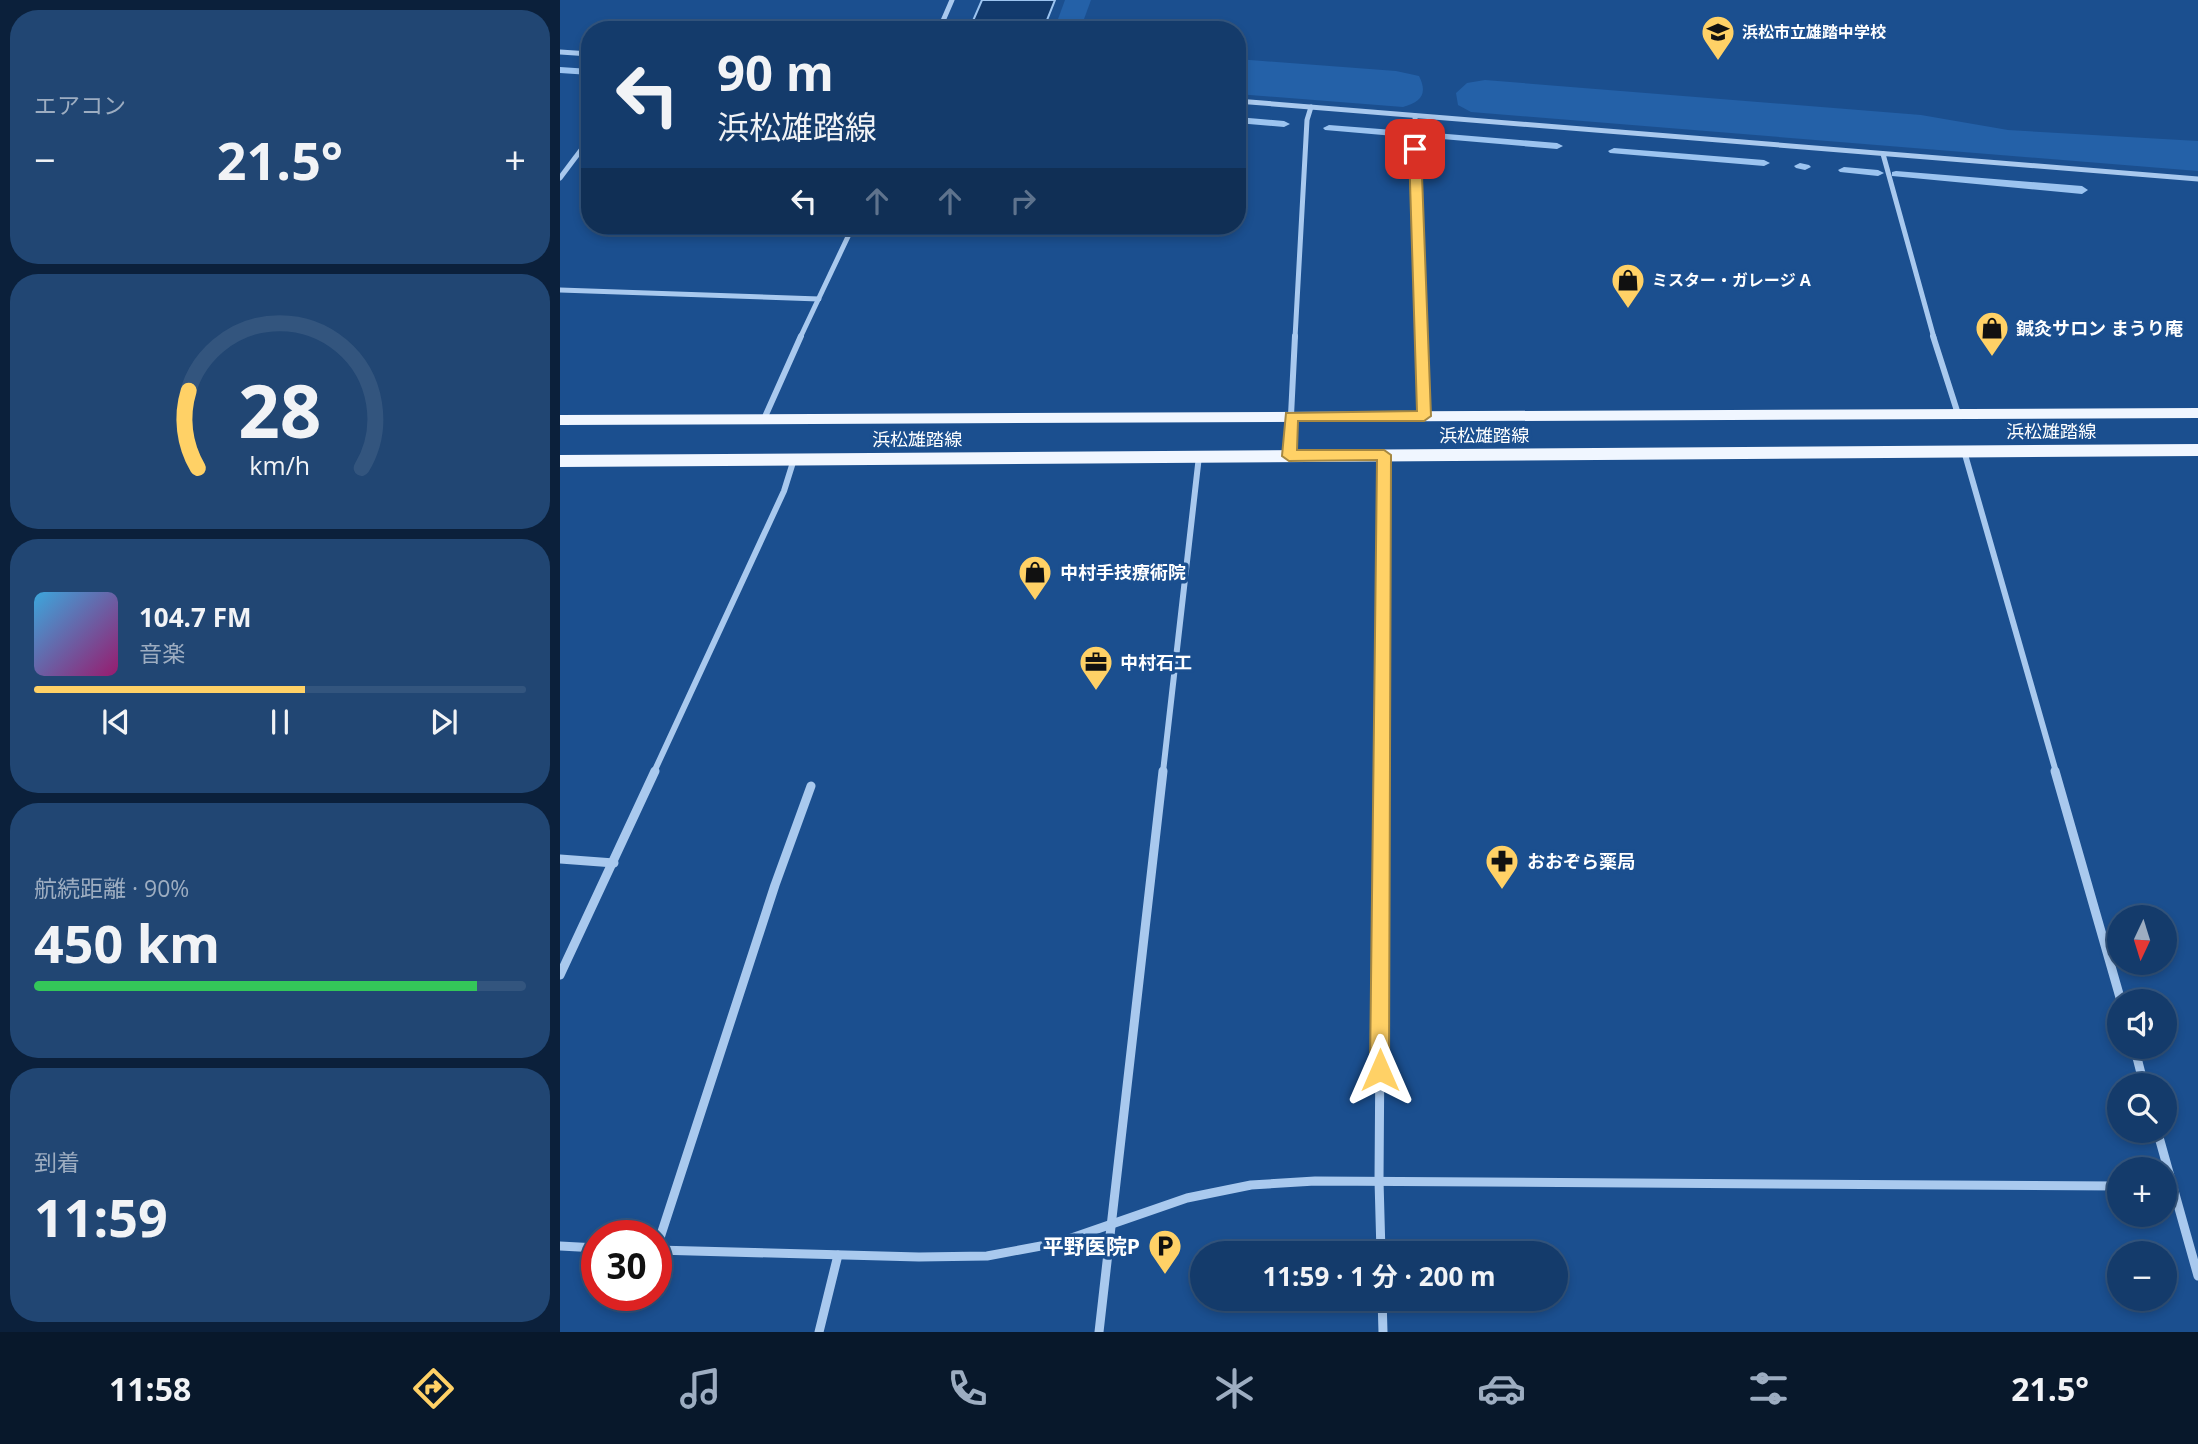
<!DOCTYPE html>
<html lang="ja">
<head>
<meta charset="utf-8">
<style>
  :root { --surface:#143b6b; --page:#214673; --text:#f1f3f6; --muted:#9dadc1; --line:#33557e; --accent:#ffd166 }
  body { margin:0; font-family:"Open Sans","Noto Sans JP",sans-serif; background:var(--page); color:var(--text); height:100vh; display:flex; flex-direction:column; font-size:26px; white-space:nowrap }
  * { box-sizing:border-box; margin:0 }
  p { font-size:23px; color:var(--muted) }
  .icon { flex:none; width:38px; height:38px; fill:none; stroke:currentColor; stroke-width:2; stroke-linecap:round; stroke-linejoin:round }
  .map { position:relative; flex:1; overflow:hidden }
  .details { display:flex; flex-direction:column; gap:10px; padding:10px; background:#0b203b; width:560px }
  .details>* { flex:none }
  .guide { position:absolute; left:21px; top:21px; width:665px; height:214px; border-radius:28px; box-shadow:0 4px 10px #0003,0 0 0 2px var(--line); background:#143b6b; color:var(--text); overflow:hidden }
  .needle { width:46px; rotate:184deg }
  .tools { position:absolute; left:1547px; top:905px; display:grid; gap:14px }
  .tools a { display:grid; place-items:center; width:70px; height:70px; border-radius:50%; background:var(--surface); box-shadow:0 4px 10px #0003,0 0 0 2px var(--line); font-size:35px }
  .speed { position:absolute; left:21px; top:1220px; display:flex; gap:14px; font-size:35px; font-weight:700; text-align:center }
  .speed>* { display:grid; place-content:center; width:91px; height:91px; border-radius:50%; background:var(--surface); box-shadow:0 4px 10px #0003,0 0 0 2px var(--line); line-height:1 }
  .speed .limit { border:10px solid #d22; background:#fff; color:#111 }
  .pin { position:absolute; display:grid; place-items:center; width:60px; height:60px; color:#fff; margin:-30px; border-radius:14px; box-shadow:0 4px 10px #0006 }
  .me { position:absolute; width:77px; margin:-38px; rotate:0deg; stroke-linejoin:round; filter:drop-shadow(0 0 5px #0008) }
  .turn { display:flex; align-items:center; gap:24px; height:147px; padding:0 21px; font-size:32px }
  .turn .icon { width:91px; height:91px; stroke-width:2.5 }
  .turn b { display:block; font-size:49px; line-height:60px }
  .lanes { display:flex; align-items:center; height:66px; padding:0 21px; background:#0003; justify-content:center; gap:35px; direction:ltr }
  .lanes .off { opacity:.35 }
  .big { font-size:52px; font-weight:700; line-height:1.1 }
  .details .card { flex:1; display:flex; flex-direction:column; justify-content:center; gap:10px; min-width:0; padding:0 24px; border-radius:28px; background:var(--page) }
  .details .dial { align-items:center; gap:0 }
  .dial svg { height:182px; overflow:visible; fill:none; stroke:var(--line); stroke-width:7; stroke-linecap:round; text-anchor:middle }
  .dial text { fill:var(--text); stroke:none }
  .song { display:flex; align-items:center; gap:21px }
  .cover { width:84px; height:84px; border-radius:10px; background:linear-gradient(135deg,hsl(200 70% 55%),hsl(320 70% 35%)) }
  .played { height:7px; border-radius:4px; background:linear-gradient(90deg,var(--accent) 55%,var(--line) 55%) }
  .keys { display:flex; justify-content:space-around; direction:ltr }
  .heat { display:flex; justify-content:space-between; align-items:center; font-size:38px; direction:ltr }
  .charge { height:10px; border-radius:5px; background:linear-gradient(90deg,#34c759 90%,var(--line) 0) }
  .trip { position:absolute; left:630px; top:1241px; width:378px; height:70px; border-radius:35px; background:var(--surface); box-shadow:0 4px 10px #0003,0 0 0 2px var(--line); font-weight:700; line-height:70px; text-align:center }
  .tab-bar { display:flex; height:112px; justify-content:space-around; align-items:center; background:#08182b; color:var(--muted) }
  .tab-bar .icon { width:49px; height:49px }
  .tab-bar .active { color:var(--accent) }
  .tab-bar b { font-size:32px; color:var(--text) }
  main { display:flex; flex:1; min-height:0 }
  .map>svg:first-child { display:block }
  .green { fill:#2461a8 }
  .water { fill:#123a6d; stroke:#9cc4f0; stroke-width:2 }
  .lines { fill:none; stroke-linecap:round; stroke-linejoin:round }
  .stream { fill:#9cc4f0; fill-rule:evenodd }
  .street-far2 { stroke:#a9c9ee; stroke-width:5 }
  .street-far1 { stroke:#a9c9ee; stroke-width:6 }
  .street { stroke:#a9c9ee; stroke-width:9 }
  .primary { fill:#f0f6ff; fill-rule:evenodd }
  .route { fill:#ffd166; stroke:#a68842; stroke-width:2 }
  .labels { text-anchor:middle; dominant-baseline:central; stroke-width:7; stroke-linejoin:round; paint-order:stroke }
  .far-poi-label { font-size:16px; font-weight:bold; fill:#fff; stroke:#1b4f8f; text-anchor:start }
  .poi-label { font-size:18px; font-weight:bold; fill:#fff; stroke:#1b4f8f; text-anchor:start }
  .street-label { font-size:18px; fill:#fff; stroke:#1b4f8f }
  .near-poi-label { font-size:21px; font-weight:bold; fill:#fff; stroke:#1b4f8f; text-anchor:end }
</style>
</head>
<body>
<main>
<section class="details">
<div class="card"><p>エアコン</p>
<div class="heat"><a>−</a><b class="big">21.5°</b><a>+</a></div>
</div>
<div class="card dial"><svg viewBox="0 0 100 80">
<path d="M14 69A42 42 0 1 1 86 69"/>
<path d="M14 69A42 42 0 0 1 10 35" stroke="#ffd166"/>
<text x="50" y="56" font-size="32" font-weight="700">28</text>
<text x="50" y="72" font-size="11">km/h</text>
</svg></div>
<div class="card">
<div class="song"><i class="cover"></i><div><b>104.7 FM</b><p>音楽</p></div></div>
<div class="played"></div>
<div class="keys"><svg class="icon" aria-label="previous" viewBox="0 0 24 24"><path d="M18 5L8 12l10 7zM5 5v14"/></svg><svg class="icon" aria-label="pause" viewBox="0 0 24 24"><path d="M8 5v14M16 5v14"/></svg><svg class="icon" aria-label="next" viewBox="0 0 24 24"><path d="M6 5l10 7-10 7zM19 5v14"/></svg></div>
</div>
<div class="card"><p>航続距離 · 90%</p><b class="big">450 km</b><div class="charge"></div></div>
<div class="card"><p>到着</p><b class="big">11:59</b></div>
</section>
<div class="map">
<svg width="1638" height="1332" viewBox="0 0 1638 1332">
  <rect width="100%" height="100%" fill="#1b4f8f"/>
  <!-- green -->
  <g class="green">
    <polygon points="505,0 531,0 520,30 494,30"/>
    <path d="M677,59l159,12 23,5c9,18 2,26 -16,31l-166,-13z"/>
    <polygon points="925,80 1361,115 1448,130 1638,141 1638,171 911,112 898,105 896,93 907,83"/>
  </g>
  <!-- water -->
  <polygon class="water" points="422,0 495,0 483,30 409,30"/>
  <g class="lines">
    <!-- stream -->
    <g class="stream">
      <polygon points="0,67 30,69 30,75 0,73"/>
      <polygon points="677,117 724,121 730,124 724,127 677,123"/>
      <polygon points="769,125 846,131 852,134 846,137 765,130 763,128"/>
      <polygon points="863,132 997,143 1003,146 997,149 859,137 857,135"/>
      <polygon points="1054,148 1204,160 1210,163 1204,166 1050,153 1048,151"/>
      <polygon points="1240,163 1249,165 1251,167 1245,170 1236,168 1234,166"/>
      <polygon points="1284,167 1318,170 1324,173 1318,176 1280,172 1278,170"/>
      <polygon points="1336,171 1522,186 1528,190 1522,194 1332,176 1332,172"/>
    </g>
    <!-- street-far2 -->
    <g class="street-far2">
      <polyline points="379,30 392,0"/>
      <polyline points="0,52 30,54"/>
      <polyline points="677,101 1638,179"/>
      <polyline points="855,116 862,338"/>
      <polyline points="1323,154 1374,338"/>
      <polyline points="0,178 30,138"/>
      <polyline points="0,290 259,299"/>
      <polyline points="240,338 293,226"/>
      <polyline points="735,338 747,120 751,107"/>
    </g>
    <!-- street-far1 -->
    <g class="street-far1">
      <polyline points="862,336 864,416"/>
      <polyline points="1373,336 1398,414"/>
      <polyline points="204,419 241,336"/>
      <polyline points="1404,451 1496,772"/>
      <polyline points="729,455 735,336"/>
      <polyline points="94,772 224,491 234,459"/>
      <polyline points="603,772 639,456"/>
      <polyline points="822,772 824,455"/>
    </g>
    <!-- street -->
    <g class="street">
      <polyline points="1495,771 1561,1001"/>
      <polyline points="0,859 54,863"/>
      <polyline points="0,975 95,771"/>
      <polyline points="1574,1046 1584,1085"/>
      <polyline points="1597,1130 1638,1276"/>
      <polyline points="0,1246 37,1248"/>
      <polyline points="96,1250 359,1257 427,1256 497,1243 627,1198 691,1185 755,1181 1559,1186"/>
      <polyline points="96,1250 215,885 251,786"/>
      <polyline points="821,1253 819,1180 822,771"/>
      <polyline points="822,1298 823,1332"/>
      <polyline points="259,1332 278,1255"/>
      <polyline points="539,1332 603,771"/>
    </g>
    <!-- primary -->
    <g class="primary">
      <polygon points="1638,408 1638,418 0,425 0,415"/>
      <polygon points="1638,444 1638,456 0,467 0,455"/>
    </g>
  </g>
  <!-- route -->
  <polygon class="route" points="855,146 861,149 871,416 864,421 738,421 737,450 824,450 831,455 829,1070 826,1077 820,1080 813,1077 810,1070 817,460 729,461 722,456 726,413 857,411 849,149"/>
  <!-- icons -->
  <defs>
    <symbol id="school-pin" viewBox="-11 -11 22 30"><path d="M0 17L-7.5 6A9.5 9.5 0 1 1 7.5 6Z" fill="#ffd166" stroke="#1b4f8f"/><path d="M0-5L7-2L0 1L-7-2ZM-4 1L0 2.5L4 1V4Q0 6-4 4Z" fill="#111"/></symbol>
    <symbol id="shop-pin" viewBox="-11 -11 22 30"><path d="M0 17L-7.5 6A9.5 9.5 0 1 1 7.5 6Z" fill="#ffd166" stroke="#1b4f8f"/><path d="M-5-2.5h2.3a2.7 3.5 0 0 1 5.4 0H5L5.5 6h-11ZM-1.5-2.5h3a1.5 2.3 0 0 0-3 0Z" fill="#111"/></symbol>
    <symbol id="office-pin" viewBox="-11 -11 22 30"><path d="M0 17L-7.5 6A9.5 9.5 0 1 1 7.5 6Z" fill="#ffd166" stroke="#1b4f8f"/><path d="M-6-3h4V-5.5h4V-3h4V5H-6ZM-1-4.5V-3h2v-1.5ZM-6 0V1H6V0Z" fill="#111"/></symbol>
    <symbol id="pharmacy-pin" viewBox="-11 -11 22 30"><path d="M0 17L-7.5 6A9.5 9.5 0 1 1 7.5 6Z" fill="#ffd166" stroke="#1b4f8f"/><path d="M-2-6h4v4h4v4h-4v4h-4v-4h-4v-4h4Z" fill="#111"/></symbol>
    <symbol id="parking-pin" viewBox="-11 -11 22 30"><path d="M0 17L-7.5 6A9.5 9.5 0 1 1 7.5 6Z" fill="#ffd166" stroke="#1b4f8f"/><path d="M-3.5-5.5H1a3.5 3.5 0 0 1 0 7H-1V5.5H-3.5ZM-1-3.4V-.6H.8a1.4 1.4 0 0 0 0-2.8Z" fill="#111"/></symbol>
  </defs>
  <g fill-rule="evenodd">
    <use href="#school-pin" x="1139" y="13" width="38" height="52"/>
    <use href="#shop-pin" x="1049" y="261" width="38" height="52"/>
    <use href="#shop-pin" x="1413" y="309" width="38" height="52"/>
    <use href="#shop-pin" x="456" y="553" width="38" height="52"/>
    <use href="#office-pin" x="517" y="643" width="38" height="52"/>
    <use href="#pharmacy-pin" x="923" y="842" width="38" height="52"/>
    <use href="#parking-pin" x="586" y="1227" width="38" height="52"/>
  </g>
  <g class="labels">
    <!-- far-poi labels -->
    <g class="far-poi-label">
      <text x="1182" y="32">浜松市立雄踏中学校</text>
      <text x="1092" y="280">ミスター・ガレージ A</text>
    </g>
    <!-- poi labels -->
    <g class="poi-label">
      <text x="1456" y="328">鍼灸サロン まうり庵</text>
      <text x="500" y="572">中村手技療術院</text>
      <text x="560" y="662">中村石工</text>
      <text x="967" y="861">おおぞら薬局</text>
    </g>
    <!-- street labels -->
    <g class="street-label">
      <text x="1491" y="431">浜松雄踏線</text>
      <text x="924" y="435">浜松雄踏線</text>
      <text x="357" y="439">浜松雄踏線</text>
    </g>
    <!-- near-poi labels -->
    <g class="near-poi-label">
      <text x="580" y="1246">平野医院P</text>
    </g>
  </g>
</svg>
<div class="tools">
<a><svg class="needle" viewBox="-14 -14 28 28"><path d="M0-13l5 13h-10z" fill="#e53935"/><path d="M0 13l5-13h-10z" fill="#9dadc1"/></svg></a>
<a><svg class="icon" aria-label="sound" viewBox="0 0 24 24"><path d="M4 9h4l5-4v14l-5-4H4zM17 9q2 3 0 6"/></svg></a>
<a><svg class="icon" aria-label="search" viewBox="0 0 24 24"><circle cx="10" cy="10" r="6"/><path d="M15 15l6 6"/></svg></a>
<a>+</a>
<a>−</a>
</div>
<div class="speed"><div class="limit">30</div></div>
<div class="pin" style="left:855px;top:149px;background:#d93025"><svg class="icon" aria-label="arrive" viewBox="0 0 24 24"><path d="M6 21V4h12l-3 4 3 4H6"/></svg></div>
<svg class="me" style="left:820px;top:1070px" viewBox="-20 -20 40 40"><path d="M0-17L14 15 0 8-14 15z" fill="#ffd166" stroke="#fff" stroke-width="4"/></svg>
<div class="trip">11:59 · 1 分 · 200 m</div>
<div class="guide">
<div class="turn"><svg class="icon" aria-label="left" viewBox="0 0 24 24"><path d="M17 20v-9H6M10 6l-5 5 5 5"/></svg><div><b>90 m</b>浜松雄踏線</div></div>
<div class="lanes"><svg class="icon" aria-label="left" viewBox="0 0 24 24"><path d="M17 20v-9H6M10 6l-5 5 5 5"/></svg><svg class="icon off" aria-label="ahead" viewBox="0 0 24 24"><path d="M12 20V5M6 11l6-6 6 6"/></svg><svg class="icon off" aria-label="ahead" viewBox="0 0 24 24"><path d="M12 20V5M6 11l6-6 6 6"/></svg><svg class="icon off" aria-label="right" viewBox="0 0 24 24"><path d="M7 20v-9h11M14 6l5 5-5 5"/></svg></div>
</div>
</div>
</main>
<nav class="tab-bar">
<b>11:58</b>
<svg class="icon active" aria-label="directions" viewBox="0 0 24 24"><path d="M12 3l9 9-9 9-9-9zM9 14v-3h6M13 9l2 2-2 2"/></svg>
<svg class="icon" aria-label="music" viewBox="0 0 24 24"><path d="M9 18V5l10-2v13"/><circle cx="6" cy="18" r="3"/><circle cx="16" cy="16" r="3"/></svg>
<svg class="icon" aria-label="phone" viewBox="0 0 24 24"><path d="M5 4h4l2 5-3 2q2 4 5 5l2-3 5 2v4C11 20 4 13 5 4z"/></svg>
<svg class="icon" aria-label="climate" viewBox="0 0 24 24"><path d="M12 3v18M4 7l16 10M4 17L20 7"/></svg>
<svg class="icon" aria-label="car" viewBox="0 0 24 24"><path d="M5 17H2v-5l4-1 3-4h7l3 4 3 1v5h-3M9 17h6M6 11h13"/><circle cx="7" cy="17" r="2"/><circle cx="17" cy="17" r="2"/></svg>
<svg class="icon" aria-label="filters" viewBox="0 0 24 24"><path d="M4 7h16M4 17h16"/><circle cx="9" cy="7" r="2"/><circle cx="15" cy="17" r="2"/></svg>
<b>21.5°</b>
</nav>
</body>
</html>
